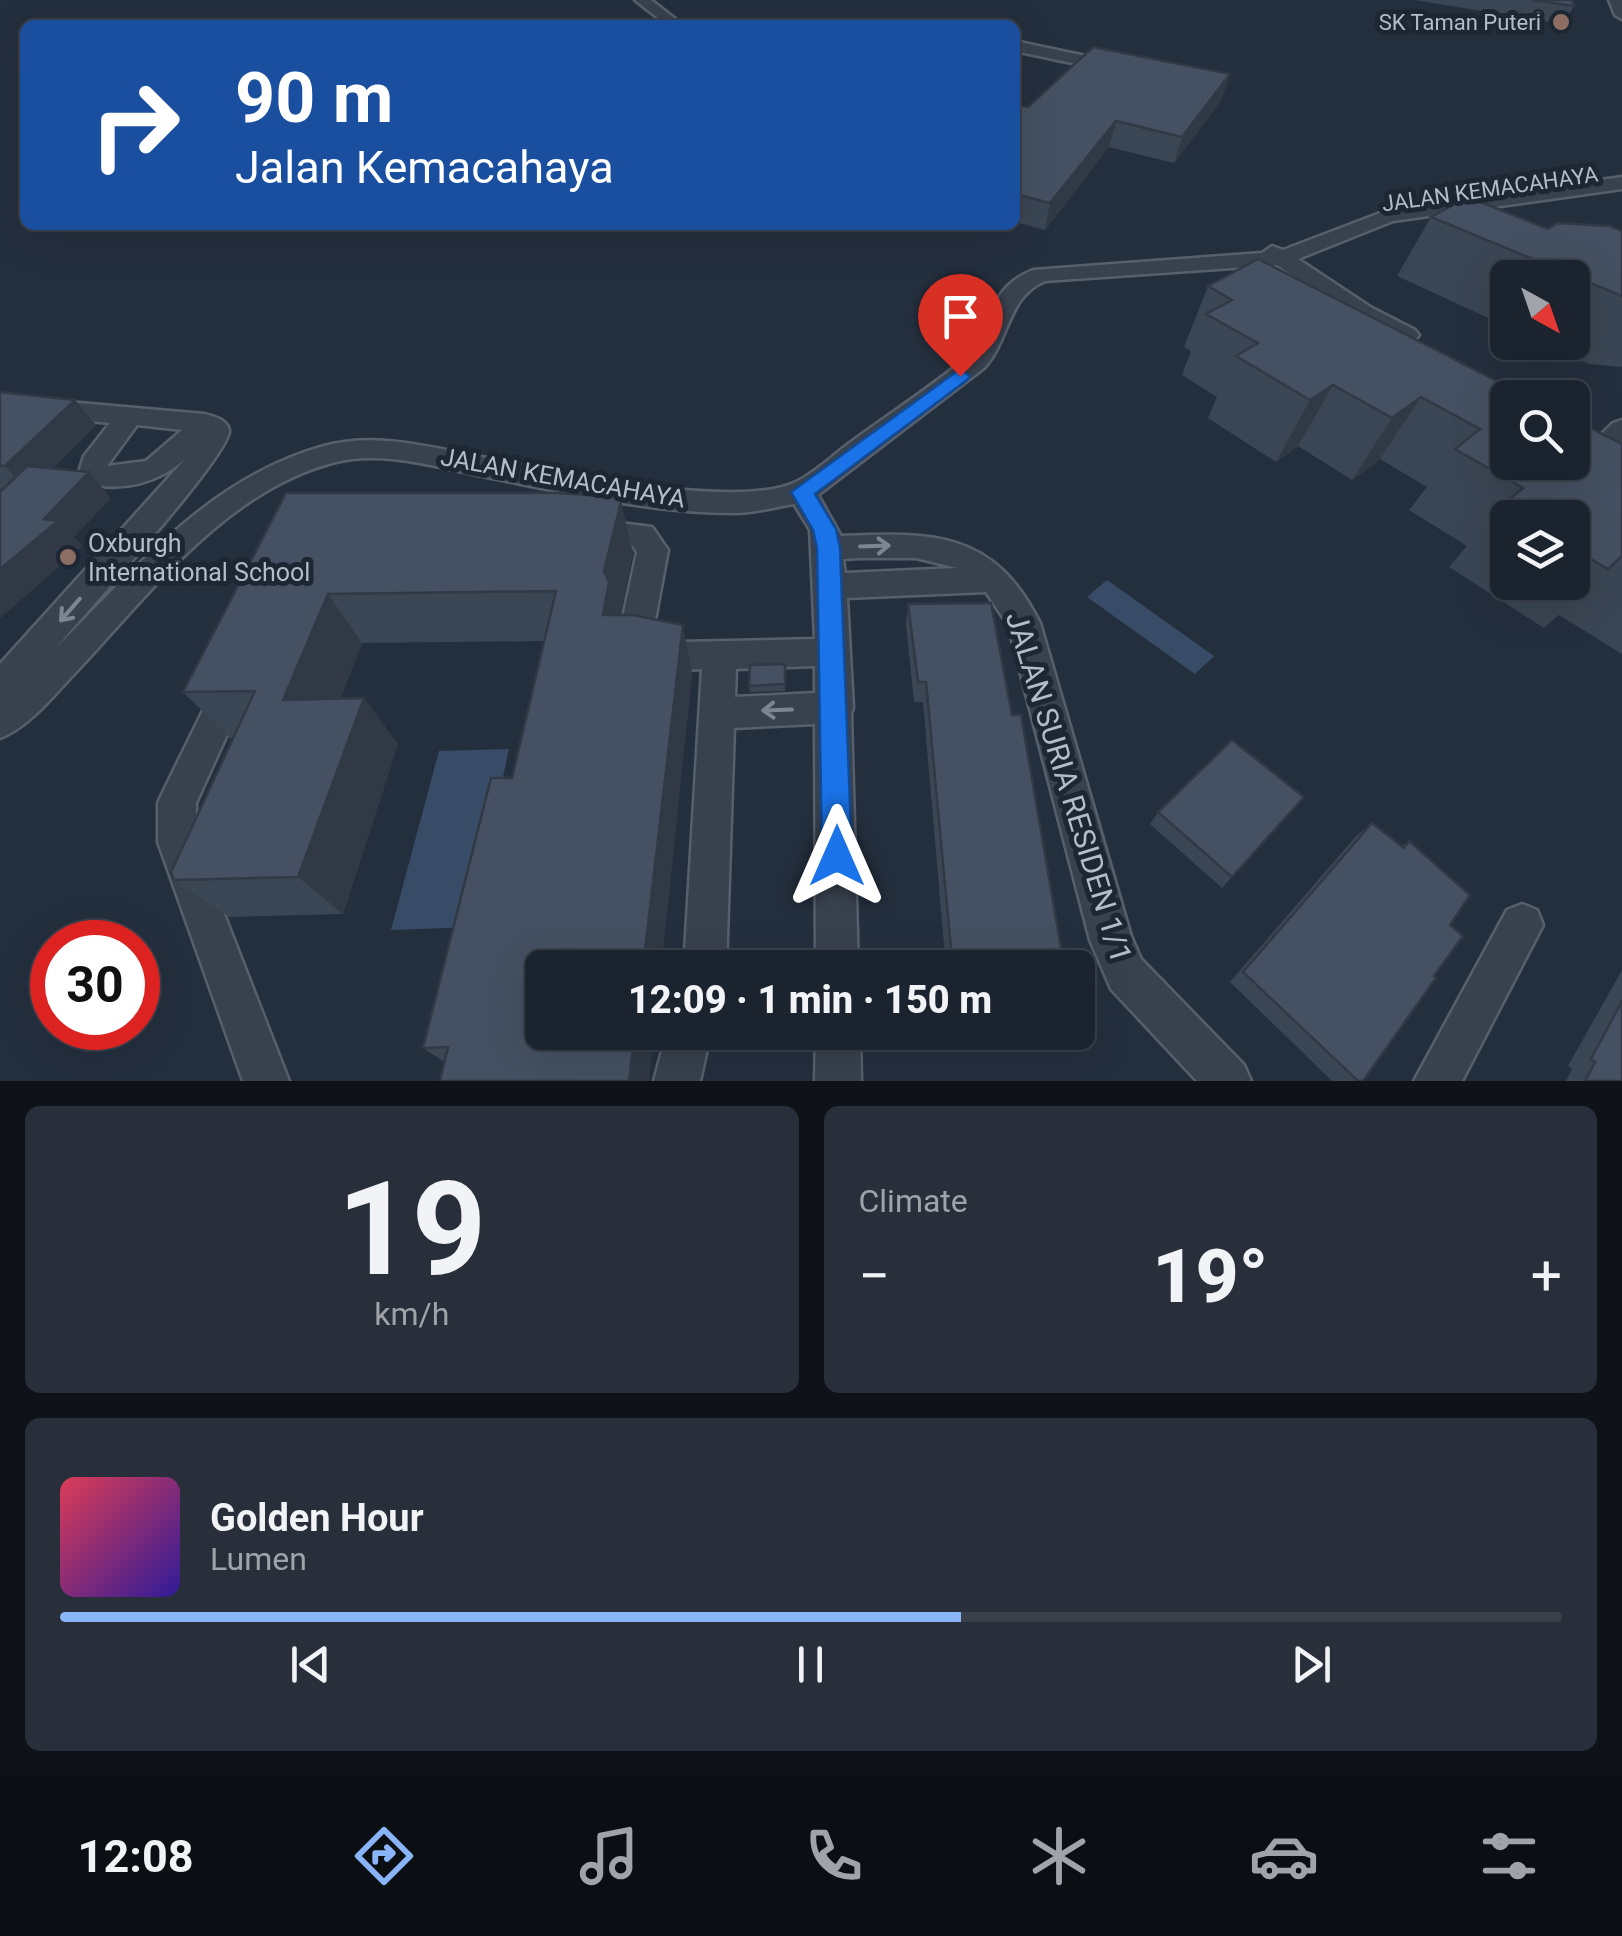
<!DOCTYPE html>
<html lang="en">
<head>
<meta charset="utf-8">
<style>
  :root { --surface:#1b232e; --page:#282f3a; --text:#f1f3f6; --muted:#a0a4aa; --line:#39404a; --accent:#8ab4f8 }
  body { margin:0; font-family:Roboto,sans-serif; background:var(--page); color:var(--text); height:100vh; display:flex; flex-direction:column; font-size:38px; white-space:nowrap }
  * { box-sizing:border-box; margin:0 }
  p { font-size:32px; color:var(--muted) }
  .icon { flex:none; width:55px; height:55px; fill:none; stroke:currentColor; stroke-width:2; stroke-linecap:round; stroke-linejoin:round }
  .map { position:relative; height:1081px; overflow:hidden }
  .details { display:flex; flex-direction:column; gap:25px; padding:25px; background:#0f1319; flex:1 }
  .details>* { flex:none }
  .guide { position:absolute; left:20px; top:20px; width:1000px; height:210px; border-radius:15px; box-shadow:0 10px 40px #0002,0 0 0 2px var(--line); background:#1a4fa0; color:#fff; overflow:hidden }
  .needle { width:65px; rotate:140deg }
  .fabs { position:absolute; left:1490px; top:260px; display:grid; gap:20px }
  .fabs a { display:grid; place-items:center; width:100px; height:100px; border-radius:15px; background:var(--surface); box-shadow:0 10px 40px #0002,0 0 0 2px var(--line); font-size:50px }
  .speed { position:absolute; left:30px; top:920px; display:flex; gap:20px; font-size:50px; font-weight:700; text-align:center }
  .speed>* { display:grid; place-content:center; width:130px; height:130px; border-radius:50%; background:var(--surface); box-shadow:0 10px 40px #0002,0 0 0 2px var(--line); line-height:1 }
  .speed .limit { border:15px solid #d22; background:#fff; color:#111 }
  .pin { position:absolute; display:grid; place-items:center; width:85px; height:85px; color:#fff; margin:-102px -42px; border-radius:50% 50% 50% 0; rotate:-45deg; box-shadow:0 0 10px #0007 }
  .pin .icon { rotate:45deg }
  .me { position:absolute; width:110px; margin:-55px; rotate:0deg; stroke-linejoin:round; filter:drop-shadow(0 0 8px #0008) }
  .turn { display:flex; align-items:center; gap:35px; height:210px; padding:0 50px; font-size:45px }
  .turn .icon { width:130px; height:130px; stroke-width:2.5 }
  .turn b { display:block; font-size:70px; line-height:85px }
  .big { font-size:75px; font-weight:800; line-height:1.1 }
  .details .card { flex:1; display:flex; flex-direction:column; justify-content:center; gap:15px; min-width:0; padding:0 35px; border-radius:15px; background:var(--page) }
  .details .dial { align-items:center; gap:0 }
  .dial b { font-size:130px; line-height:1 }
  .song { display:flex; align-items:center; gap:30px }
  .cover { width:120px; height:120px; border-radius:15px; background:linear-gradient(135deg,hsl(350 70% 55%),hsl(250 70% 35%)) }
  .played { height:10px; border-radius:5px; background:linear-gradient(90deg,var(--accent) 60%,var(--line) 60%) }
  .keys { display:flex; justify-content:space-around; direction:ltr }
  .heat { display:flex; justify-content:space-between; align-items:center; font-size:55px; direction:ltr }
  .details .tiles { flex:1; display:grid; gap:25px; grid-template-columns:1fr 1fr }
  .card:last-child { grid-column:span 2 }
  .trip { position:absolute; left:525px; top:950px; width:570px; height:100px; border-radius:15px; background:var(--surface); box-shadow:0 10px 40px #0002,0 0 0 2px var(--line); font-weight:800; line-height:100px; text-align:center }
  .menu { display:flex; height:160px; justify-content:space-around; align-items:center; background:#0b0e12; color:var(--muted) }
  .menu .icon { width:70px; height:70px }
  .menu .current { color:var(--accent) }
  .menu b { font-size:45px; color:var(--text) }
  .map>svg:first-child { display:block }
  .water { fill:#394c67 }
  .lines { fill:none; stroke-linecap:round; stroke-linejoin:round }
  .minor-casing { stroke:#565f6c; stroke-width:5 }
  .minor { fill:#38414e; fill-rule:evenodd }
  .wall { fill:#3b4654; fill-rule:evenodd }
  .shaded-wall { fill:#303945 }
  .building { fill:#455162; stroke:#303945; stroke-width:2.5 }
  .oneway { stroke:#7c8592 }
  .route { fill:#1a73e8; stroke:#114b97; stroke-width:2.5 }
  .education-dot { fill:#8d6e63; stroke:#1d2633; stroke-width:4 }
  .labels { text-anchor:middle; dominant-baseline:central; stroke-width:10; stroke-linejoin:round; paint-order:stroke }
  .far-poi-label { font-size:22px; fill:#b4bcc9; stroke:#1d2633; text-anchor:end }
  .far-street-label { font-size:22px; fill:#b4bcc9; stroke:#1d2633 }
  .street-label { font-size:25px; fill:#b4bcc9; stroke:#1d2633 }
  .poi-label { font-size:25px; fill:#b4bcc9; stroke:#1d2633; text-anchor:start }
  .near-street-label { font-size:30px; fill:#b4bcc9; stroke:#1d2633 }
</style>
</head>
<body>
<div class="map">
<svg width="1622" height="1081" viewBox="0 0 1622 1081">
  <rect width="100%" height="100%" fill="#242f3e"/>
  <!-- water -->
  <g class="water">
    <polygon points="1107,580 1214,656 1195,674 1087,597"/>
    <polygon points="509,749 471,927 391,930 439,751"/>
  </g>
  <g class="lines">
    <defs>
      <g id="minor">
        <polygon points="635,0 651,0 683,25 667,25"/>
        <polygon points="1609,0 1622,0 1622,19 1615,15"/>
        <polygon points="897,21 919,25 890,25"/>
        <polygon points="1015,41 1119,63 1127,68 1119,73 1015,51"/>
        <path d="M1622,177v12l-229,32 -95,38 74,49 43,22 4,5 -4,5 -8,2 -51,-24 -79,-53 -232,16c-38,16 -35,59 -61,87l-166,127 23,41c93,-4 153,-5 199,87l91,313 10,23 103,106 7,16h-54l-86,-92 -21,-49 -82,-315 -22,-33 -139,6 6,110 -2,6 7,254h-42l-1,-244 -81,4 -8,240h-42l18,-299 -22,1 -37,-11 -21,-37 15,-70 -5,-7 -53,-7 -5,-8 5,-8 10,-3 63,8 16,23 -13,70 11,18 14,4 135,-3 -5,-109 -16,-26c-19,3 -40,9 -59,9 -84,0 -167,-20 -248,-36 -47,-9 -103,-27 -151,-15 -111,28 -187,133 -262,212 -21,22 -45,53 -74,64v-74l187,-207c-28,27 -68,36 -105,25l-4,-7 6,-19 26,-33 -110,-11v-16l204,18c8,2 23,5 25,16 4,22 -150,190 -173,218 80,-80 155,-171 268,-202 52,-14 106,1 157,11 70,13 254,54 315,25 19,-9 37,-27 55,-40 38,-28 79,-54 116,-85 30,-32 17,-67 66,-87l229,-17 10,-7 11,4 105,-40zM137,425l45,5 -36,31 -39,5zM860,558h56l41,10 -112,5 -2,-14zM815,666v27l-80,4 1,-28z"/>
        <polygon points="1622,420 1622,444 1607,451 1597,449 1593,442 1613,423"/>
        <polygon points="232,671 244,676 249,686 196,803 196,842 289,1081 243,1081 158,842 158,803 164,790 220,676"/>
        <polygon points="1522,904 1537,910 1543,925 1462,1081 1414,1081 1507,910"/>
        <polygon points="667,1032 711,1032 700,1081 654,1081"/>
        <polygon points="816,1032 860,1032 861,1081 815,1081"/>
      </g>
    </defs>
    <!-- minor casing -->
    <use href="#minor" class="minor-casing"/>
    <!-- minor -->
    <use href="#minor" class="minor"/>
  </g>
  <!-- wall -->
  <g class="wall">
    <polygon points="1414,0 1572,0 1574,6 1563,24"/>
    <polygon points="1222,99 1174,163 1109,147 1045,230 1015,222 1015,105 1028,107"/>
    <polygon points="1431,217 1548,229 1622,231 1622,367 1589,364 1541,342 1572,342 1572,278 1508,278 1508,327 1397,276"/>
    <path d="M1208,286l414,158v210l-63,-39 -15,13 -95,-61 18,-21 -58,-36 18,-23 -47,-28 -28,21 -54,-34 -22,16 -68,-44 9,-21 -35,-22 9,-24 -7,-4zM1508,518h64v64h-64z"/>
    <polygon points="0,392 75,400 96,425 52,469 111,498 74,537 82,546 0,618 0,492 3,489 0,489"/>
    <polygon points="286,493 621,502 633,553 620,615 692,673 661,968 542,968 444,1062 423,1048 512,778 544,641 362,643 340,699 398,744 343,914 229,917 174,880 233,738 230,738 183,692"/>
    <polygon points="908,604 1012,715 1063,959 1056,968 946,968 923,702 914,702 906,625"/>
    <polygon points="785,664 785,691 750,692 749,686"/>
    <polygon points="1158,812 1232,877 1222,888 1150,824"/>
    <polygon points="1372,823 1402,846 1409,841 1450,925 1434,976 1363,1081 1332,1081 1230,982 1356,836"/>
    <polygon points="1622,970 1622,1081 1566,1081 1572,1069 1568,1066"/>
  </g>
  <!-- shaded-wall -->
  <g class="shaded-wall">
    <polygon points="1230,74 1222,99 1174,163 1182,137"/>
    <polygon points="1116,121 1109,147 1045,230 1050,203"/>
    <polygon points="1333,385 1298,446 1276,462 1310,400"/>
    <polygon points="1421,397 1380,459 1352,480 1392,418"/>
    <polygon points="75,400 96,425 29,492 5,466"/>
    <polygon points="89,472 111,498 74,537 82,546 0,618 0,569 44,519"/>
    <polygon points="621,502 633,553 619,617 603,615 604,571"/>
    <polygon points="328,594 362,643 323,745 283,700"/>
    <polygon points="683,625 692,673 661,968 643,968"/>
    <polygon points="364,698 398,744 343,914 298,877"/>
    <polygon points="635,1032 654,1032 649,1081 629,1081"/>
  </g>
  <!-- building -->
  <g class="building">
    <polygon points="1533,0 1572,0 1574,6"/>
    <polygon points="1093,47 1230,74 1182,137 1116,121 1050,203 1015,194 1015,105 1028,107"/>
    <polygon points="1468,197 1548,229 1557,223 1610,226 1622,231 1622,296 1431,217"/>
    <polygon points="1258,259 1530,398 1508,398 1508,462 1572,462 1572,419 1622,444 1622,556 1608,569 1572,548 1572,518 1520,518 1501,507 1523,488 1455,449 1480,429 1421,397 1392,418 1333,385 1310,400 1236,356 1258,343 1206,314 1232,300 1208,286"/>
    <polygon points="0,392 75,400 5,466 0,466"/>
    <polygon points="27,466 89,472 44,519 58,521 0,569 0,492"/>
    <polygon points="286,493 557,493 618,497 621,502 604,571 609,582 603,615 633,615 683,625 643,968 542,968 542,1032 635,1032 629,1081 440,1081 448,1047 423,1048 491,778 512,778 556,591 328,594 283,700 364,698 298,877 174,880 171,872 255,691 183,692"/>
    <polygon points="991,603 1012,715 1021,715 1063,959 952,959 926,682 918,682 908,604"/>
    <polygon points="785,664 785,684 749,686 750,665"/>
    <polygon points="1232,740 1304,797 1232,877 1158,812"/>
    <polygon points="1372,823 1404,848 1409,841 1470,895 1450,925 1463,936 1434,976 1436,978 1363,1081 1358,1081 1243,972"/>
    <polygon points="1622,1001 1622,1081 1585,1081 1595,1062 1591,1059"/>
  </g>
  <!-- one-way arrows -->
  <defs><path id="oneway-shaft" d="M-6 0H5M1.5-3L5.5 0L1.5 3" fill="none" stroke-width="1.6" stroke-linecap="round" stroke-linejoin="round" transform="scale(2.5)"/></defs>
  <g class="oneway">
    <use href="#oneway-shaft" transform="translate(875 546) rotate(-2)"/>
    <use href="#oneway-shaft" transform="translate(70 610) rotate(131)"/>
    <use href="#oneway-shaft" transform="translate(777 710) rotate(178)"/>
  </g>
  <!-- route -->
  <polygon class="route" points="960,369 970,376 967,380 815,494 836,529 840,548 852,856 847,867 837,871 826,867 822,856 817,548 813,530 791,492"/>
  <!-- markers -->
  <g class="education-dot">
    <circle cx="1561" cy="22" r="10"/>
    <circle cx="68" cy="557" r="10"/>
  </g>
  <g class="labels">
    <!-- far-poi labels -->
    <g class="far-poi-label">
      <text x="1541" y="22">SK Taman Puteri</text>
    </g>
    <!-- far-street labels -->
    <g class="far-street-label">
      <text transform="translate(1490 189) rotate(-8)">JALAN KEMACAHAYA</text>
    </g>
    <!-- street labels -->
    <g class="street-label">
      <text transform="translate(563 478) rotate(10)">JALAN KEMACAHAYA</text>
    </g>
    <!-- poi labels -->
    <g class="poi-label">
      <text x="88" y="543">Oxburgh<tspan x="88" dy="29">International School</tspan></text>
    </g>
    <!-- near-street labels -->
    <g class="near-street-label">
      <text transform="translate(1069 787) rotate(73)">JALAN SURIA RESIDEN 1/1</text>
    </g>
  </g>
</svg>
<div class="fabs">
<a><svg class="needle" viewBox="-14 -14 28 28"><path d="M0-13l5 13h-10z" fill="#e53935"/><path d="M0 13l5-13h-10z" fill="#a0a4aa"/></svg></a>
<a><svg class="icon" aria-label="search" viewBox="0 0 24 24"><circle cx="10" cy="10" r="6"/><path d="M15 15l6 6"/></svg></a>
<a><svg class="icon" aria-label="layers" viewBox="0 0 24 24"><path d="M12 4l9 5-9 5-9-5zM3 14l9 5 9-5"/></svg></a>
</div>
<div class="speed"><div class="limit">30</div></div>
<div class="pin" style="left:960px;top:376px;background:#d93025"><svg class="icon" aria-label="arrive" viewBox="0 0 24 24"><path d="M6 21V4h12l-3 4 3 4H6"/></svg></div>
<svg class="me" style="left:837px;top:856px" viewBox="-20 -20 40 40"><path d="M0-17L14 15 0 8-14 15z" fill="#1a73e8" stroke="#fff" stroke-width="4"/></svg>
<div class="trip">12:09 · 1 min · 150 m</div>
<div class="guide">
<div class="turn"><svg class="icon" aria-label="right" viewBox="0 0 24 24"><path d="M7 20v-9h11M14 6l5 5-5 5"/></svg><div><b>90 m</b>Jalan Kemacahaya</div></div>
</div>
</div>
<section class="details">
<div class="tiles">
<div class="card dial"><b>19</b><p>km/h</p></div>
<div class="card"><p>Climate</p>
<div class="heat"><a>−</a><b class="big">19°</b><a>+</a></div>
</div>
<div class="card">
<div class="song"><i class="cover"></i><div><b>Golden Hour</b><p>Lumen</p></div></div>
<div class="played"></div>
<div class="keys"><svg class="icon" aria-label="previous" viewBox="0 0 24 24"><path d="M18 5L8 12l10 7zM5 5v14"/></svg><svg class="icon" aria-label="pause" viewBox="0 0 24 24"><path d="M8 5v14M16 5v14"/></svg><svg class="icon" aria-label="next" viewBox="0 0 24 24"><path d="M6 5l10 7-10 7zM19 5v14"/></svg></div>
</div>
</div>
</section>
<nav class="menu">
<b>12:08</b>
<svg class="icon current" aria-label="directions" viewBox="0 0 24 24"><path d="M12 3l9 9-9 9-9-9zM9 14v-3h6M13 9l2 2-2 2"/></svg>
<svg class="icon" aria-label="music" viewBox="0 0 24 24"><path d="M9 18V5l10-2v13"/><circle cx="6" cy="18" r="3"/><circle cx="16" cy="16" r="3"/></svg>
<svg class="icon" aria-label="phone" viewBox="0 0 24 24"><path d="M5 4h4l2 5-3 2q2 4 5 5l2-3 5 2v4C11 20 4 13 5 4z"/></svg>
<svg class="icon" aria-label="climate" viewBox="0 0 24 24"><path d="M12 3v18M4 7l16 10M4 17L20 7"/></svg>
<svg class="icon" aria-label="car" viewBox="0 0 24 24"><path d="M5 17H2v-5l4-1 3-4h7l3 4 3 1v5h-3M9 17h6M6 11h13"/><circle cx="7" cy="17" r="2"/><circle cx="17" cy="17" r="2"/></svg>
<svg class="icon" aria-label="filters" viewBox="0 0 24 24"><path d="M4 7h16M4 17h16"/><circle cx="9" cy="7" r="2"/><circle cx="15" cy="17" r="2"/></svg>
</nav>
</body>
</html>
